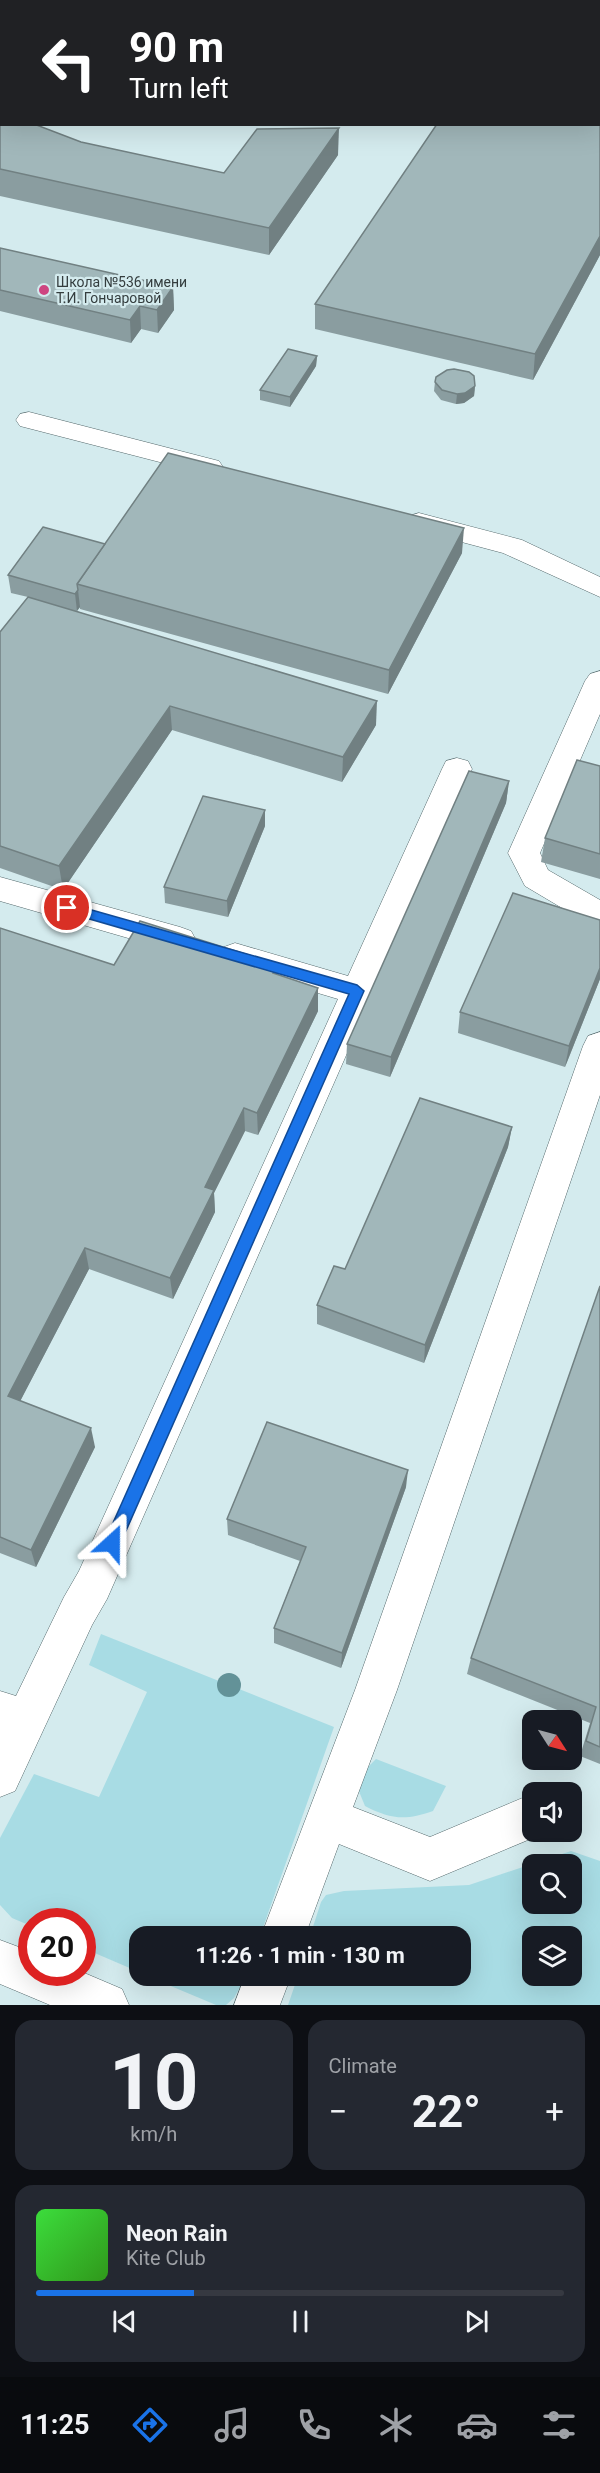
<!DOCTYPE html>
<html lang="en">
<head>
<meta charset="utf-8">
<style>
  :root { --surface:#171b24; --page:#242831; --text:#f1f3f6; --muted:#9ea1a6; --line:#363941; --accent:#1a73e8 }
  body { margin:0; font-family:Roboto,sans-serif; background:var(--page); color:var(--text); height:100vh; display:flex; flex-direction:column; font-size:22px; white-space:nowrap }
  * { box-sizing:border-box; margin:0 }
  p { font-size:20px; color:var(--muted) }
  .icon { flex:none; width:33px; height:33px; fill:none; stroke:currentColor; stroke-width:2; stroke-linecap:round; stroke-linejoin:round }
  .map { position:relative; height:2005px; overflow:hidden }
  .details { display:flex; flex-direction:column; gap:15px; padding:15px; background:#0d0f14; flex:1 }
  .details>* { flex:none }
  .banner { position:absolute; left:0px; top:0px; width:600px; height:126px; box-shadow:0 6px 24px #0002; background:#202124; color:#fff; overflow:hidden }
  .needle { width:39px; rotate:126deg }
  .tools { position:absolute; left:522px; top:1710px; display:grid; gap:12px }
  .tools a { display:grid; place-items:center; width:60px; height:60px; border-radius:12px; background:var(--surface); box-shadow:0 6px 24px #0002; font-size:30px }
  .speed { position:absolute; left:18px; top:1908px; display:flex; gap:12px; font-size:30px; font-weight:700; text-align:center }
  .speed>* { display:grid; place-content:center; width:78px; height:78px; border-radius:50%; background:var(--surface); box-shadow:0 6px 24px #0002; line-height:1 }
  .speed .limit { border:9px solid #d22; background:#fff; color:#111 }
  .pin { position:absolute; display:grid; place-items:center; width:51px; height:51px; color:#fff; margin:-26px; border:3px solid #fff; border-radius:50%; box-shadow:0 2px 6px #0007 }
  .me { position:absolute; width:66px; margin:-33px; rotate:24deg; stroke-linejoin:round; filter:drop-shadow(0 0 4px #0008) }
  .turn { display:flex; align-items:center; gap:21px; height:126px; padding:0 30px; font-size:27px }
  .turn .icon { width:78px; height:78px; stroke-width:2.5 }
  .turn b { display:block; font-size:42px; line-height:51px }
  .big { font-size:45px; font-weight:700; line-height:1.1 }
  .details .tile { flex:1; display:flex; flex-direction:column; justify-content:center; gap:9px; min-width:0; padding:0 21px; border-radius:18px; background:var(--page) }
  .details .dial { align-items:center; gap:0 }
  .dial b { font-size:78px; line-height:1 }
  .song { display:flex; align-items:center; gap:18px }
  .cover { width:72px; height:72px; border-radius:9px; background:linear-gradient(135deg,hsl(120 70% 55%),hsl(110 70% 35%)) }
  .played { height:6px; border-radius:3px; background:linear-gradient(90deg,var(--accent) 30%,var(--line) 30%) }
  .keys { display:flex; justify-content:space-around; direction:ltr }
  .heat { display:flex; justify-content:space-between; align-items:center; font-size:33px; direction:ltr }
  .details .tiles { flex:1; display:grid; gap:15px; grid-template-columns:1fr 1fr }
  .tile:last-child { grid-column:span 2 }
  .trip { position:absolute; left:129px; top:1926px; width:342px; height:60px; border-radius:18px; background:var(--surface); box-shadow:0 6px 24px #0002; font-weight:700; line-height:60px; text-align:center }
  .dock { display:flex; height:96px; justify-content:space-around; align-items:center; background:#090b0e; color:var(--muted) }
  .dock .icon { width:42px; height:42px }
  .dock .selected { color:var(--accent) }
  .dock b { font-size:27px; color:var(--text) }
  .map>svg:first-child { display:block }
  .green { fill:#a8dce4; fill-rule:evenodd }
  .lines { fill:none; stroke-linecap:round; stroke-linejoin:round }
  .minor-casing { stroke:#54686b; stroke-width:1 }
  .minor { fill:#fff; fill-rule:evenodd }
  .tree { fill:#639298 }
  .wall { fill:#8a9da0 }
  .shaded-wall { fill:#718082 }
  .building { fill:#a1b7ba; stroke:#718082; stroke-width:1.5 }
  .route { fill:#1a73e8; stroke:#114b97; stroke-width:1.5 }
  .poi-dot { fill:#ce4581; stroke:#d4ebee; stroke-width:2 }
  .labels { text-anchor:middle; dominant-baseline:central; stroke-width:4.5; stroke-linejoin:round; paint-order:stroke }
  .far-poi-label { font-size:14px; fill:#343d3e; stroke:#d4ebee; text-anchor:start }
</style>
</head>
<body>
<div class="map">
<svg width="600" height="2005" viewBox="0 0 600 2005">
  <rect width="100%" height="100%" fill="#d4ebee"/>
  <!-- green -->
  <g class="green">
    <polygon points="101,1634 334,1727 260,1936 140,1936 139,1972 83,1948 82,1922 32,1922 31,1926 12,1918 0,1905 0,1838 34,1774 99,1797 147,1692 89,1665"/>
    <path d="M376,1759l70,27 -13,25c-28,10 -43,8 -68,-5l-7,-17 8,-20z"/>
    <path d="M571,1851l29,10v144h-312l10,-29h162v-40h-150l11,-34 5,-7 18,-4 125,-6zM532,1864h40v40h-40zM532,1936h40v40h-40z"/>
    <polygon points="147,1976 246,1976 234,1998 226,2005 216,2005"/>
  </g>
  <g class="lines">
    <defs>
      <g id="minor">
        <polygon points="29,412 219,461 223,467 219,473 210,475 20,426 16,420 20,414"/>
        <polygon points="419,513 522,540 600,577 600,597 503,553 409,528 405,522 409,516"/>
        <polygon points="600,671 600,714 540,853 548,870 600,900 600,927 589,924 525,886 508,853 585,681 590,674"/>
        <polygon points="457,758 468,761 472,769 107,1599 92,1625 15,1791 0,1797 0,1691 16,1696 64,1597 79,1571 338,999 224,965 219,956 224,947 235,943 348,976 442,769 446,761"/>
        <polygon points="0,877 180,927 191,931 196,940 191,949 180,953 0,901"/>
        <polygon points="600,1032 600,1095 397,1690 353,1807 430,1837 532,1794 532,1832 547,1832 430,1881 339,1844 305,1936 261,1936 355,1690 583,1046 588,1036"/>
        <polygon points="0,1940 32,1952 32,1972 82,1972 122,1989 129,2005 50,2005 0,1984"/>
        <polygon points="245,1976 291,1976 280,2005 234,2005"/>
      </g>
    </defs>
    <!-- minor casing -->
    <use href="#minor" class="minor-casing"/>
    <!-- minor -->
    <use href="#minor" class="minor"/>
  </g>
  <!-- trees -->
  <circle class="tree" cx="229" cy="1685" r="12"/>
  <!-- wall -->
  <g class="wall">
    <polygon points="600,88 600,255 533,380 315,329 315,304"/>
    <polygon points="0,123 81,142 224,173 338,155 269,255 0,196"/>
    <polygon points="0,248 173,287 174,310 158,333 141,329 131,343 0,311"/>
    <polygon points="317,356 316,366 290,407 260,400 260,390"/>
    <polygon points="435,382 475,386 474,396 464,403 456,404 441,400 434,391"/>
    <polygon points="105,544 462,553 388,694 80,609 80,607 77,611 376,725 342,782 172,730 63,890 0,868 0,632 28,597 11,593 8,575"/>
    <polygon points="600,766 600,879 541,862 545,838"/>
    <polygon points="509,781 506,803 390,1077 346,1064 347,1044"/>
    <polygon points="265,810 265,826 228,917 165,903 164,887"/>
    <polygon points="600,920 600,979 565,1067 458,1033 460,1012"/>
    <polygon points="0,928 114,965 277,964 278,975 318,1011 258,1135 245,1131 214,1193 215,1212 173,1299 89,1269 20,1401 95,1447 36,1567 0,1553"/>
    <polygon points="512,1127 508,1147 424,1363 317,1324 317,1305"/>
    <polygon points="600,1286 600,1764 580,1756 590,1723 467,1674 471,1658"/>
    <polygon points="406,1487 341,1668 274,1643 274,1628 300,1561 228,1535 227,1519"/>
  </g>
  <!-- shaded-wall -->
  <g class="shaded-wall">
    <polygon points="339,128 338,155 269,255 269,228"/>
    <polygon points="600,236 600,255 533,380 535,354"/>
    <polygon points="173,287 174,310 158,333 157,310"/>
    <polygon points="140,306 141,329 131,343 130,320"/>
    <polygon points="317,356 316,366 290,407 290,397"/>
    <polygon points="475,386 474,396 464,403 456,404 457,394"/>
    <polygon points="464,528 462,553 388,694 389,670"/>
    <polygon points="78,590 80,607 77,611 75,594"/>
    <polygon points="377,701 376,725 342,782 343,757"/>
    <polygon points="170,706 172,730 63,890 59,866"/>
    <polygon points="509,781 506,803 390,1077 391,1057"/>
    <polygon points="265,810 265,826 228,917 227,901"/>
    <polygon points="277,964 278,987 273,973"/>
    <polygon points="600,968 600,979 565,1067 569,1046"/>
    <polygon points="318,988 318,1011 258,1135 257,1113"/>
    <polygon points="244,1108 245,1131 214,1193 215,1212 173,1299 170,1278 205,1187"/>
    <polygon points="512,1127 508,1147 424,1363 425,1345"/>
    <polygon points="85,1248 89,1269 13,1415 8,1396"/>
    <polygon points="91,1428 95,1447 36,1567 31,1550"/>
    <polygon points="408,1470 406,1487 341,1668 342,1653"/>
  </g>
  <!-- building -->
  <g class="building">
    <polygon points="104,0 145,0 152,2 103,2"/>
    <polygon points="598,88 600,88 600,236 535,354 315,304 437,124 598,124"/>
    <polygon points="0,123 2,123 2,124 34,124 81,142 224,173 257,129 339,128 269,228 0,169"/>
    <polygon points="0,248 173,287 157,310 140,306 130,320 0,290"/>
    <polygon points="288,349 317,356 290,397 260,390"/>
    <polygon points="454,369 469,372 474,376 475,386 465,393 457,394 442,390 435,382 436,377 447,370"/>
    <polygon points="168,453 464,528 389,670 77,584"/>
    <polygon points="43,527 105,544 77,584 78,590 75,594 8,575"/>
    <polygon points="28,597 377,701 343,757 170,706 59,866 0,846 0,632"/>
    <polygon points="577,760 600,766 600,854 545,838"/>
    <polygon points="469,771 509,781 391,1057 347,1044"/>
    <polygon points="203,796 265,810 227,901 164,887"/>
    <polygon points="513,893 600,920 600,968 569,1046 460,1012"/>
    <polygon points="140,921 277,964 273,973 318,988 257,1113 244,1108 205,1187 214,1190 170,1278 85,1248 8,1396 91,1428 31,1550 0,1537 0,928 114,965"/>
    <polygon points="420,1098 512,1127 425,1345 317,1305 334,1266 345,1269"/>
    <polygon points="600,1286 600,1747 586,1741 596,1707 471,1658"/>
    <polygon points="267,1422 408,1470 342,1653 274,1628 306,1547 227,1519"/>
  </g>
  <!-- route -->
  <polygon class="route" points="67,903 357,985 364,991 118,1549 112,1551 106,1549 104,1543 349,994 62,911 60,908"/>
  <!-- markers -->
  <circle class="poi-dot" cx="44" cy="290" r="6"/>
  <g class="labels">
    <!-- far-poi labels -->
    <g class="far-poi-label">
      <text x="56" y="282">Школа №536 имени<tspan x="56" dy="16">Т.И. Гончаровой</tspan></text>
    </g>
  </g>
</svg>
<div class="tools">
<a><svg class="needle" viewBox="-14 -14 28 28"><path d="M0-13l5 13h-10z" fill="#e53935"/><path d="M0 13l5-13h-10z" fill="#9ea1a6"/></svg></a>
<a><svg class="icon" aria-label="sound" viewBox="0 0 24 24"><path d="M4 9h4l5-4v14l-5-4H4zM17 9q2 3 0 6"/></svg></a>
<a><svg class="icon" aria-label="search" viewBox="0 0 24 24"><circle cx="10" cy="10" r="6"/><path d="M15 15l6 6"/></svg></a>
<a><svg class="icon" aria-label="layers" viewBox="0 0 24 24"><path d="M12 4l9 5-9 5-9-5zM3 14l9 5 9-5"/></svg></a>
</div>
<div class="speed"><div class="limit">20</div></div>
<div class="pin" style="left:67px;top:908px;background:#d93025"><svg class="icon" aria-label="arrive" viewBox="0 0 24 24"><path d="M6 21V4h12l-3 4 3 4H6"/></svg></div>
<svg class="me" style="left:112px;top:1543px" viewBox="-20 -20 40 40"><path d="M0-17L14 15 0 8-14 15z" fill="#1a73e8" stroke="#fff" stroke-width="4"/></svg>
<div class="trip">11:26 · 1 min · 130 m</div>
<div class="banner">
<div class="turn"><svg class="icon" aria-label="left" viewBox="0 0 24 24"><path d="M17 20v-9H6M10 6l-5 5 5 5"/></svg><div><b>90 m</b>Turn left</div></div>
</div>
</div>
<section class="details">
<div class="tiles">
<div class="tile dial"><b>10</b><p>km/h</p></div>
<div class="tile"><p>Climate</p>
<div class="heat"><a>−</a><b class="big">22°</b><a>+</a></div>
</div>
<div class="tile">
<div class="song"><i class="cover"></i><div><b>Neon Rain</b><p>Kite Club</p></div></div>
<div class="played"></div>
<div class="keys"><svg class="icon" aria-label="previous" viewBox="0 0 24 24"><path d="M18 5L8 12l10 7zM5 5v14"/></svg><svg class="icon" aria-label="pause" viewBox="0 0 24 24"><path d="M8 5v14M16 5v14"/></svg><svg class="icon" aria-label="next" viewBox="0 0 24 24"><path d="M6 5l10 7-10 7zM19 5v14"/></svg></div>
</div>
</div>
</section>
<nav class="dock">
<b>11:25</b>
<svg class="icon selected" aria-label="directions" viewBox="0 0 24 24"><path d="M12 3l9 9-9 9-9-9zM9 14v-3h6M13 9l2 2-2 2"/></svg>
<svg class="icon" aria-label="music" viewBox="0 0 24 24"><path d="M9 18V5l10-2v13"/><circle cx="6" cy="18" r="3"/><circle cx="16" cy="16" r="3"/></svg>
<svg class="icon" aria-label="phone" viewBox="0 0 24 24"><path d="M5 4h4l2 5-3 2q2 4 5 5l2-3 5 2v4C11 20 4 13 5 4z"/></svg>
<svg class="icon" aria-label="climate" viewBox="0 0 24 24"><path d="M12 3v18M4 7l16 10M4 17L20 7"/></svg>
<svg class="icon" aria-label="car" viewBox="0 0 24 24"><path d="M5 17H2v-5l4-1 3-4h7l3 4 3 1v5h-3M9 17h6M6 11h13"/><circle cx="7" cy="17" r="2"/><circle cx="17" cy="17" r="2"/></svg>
<svg class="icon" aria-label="filters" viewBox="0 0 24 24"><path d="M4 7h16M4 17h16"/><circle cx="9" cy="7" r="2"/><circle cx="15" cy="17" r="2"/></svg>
</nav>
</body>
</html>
